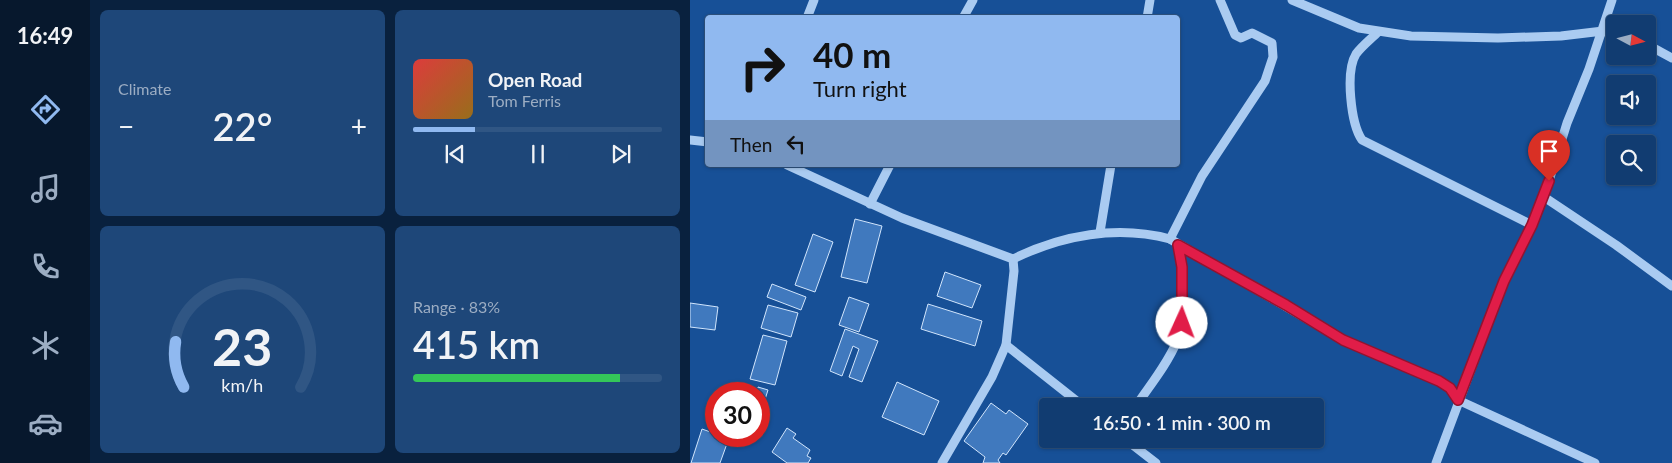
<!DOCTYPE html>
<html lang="en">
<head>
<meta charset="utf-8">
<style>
  :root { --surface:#113c71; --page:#1e4779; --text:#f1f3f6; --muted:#9cadc3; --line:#305684; --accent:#90b9f0 }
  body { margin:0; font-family:Lato,sans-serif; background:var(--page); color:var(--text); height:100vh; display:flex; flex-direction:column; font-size:19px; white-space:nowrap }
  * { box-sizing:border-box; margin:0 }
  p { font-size:16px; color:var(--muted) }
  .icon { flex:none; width:28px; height:28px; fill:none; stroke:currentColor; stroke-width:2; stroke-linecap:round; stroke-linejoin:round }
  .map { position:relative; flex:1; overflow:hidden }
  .sheet { display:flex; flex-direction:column; gap:10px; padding:10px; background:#09213e; width:600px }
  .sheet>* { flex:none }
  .hud { position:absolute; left:15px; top:15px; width:475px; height:152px; border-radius:5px; box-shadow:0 1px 4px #0004,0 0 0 1px var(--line); background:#90b9f0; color:#111; overflow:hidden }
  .needle { width:32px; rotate:97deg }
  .fabs { position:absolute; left:916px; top:15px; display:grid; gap:10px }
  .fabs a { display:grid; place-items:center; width:50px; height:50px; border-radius:5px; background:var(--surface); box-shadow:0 1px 4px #0004,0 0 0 1px var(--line); font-size:25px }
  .speed { position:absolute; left:15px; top:382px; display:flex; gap:10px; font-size:25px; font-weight:700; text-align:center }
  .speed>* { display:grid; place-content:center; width:65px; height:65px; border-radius:50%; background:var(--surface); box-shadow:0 1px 4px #0004,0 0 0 1px var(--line); line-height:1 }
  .speed .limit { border:8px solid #d22; background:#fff; color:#111 }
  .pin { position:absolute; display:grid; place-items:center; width:42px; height:42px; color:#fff; margin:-51px -21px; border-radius:50% 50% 50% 0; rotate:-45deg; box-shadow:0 0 5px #0007 }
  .pin .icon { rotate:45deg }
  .me { position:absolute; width:55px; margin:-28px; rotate:2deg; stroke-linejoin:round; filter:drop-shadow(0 0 4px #0008) }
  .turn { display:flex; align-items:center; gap:18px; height:105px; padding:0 25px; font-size:22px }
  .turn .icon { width:65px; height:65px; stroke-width:2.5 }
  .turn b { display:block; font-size:35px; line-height:42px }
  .then { display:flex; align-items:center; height:48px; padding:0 25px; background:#0003; gap:10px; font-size:19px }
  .big { font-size:38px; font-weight:600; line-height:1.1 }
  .sheet .card { flex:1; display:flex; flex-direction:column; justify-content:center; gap:8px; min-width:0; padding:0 18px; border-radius:8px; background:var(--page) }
  .sheet .dial { align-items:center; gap:0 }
  .dial svg { height:130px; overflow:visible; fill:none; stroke:var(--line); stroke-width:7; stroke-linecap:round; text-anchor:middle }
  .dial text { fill:var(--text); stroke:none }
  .song { display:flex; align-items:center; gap:15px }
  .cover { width:60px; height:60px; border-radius:8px; background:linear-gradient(135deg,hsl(0 70% 55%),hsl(40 70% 35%)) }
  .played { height:5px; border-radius:2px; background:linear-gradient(90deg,var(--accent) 25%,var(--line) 25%) }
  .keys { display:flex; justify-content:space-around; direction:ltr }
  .heat { display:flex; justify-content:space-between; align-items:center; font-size:28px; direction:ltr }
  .charge { height:8px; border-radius:4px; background:linear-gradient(90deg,#34c759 83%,var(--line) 0) }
  .sheet .tiles { flex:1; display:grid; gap:10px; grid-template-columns:repeat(2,1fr) }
  .trip { position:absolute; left:349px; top:398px; width:285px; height:50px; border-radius:5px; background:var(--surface); box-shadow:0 1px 4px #0004,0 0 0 1px var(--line); font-weight:600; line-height:50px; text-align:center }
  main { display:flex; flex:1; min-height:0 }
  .tabs { display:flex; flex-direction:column; width:90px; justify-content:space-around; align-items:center; background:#07182d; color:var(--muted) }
  .tabs .icon { width:35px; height:35px }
  .tabs .current { color:var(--accent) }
  .tabs b { font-size:22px; color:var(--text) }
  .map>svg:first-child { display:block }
  .building { fill:#4079be; stroke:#d1e5fc }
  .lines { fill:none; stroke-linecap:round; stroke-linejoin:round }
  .minor { stroke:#aacbf1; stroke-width:9 }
  .route-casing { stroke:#92132f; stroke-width:12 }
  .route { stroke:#e11d48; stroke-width:9 }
</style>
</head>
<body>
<main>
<nav class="tabs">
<b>16:49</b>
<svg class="icon current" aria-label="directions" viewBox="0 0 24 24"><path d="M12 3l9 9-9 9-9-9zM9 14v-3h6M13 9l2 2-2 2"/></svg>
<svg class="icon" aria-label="music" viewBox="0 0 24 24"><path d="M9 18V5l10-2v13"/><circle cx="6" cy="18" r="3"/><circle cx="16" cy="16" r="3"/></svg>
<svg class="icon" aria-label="phone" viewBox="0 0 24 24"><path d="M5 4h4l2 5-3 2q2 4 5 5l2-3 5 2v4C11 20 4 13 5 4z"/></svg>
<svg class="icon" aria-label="climate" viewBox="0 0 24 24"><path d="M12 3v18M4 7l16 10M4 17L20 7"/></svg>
<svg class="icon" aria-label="car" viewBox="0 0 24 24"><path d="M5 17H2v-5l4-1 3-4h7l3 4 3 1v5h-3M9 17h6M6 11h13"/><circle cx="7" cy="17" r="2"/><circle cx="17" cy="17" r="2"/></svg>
</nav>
<section class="sheet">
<div class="tiles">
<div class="card"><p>Climate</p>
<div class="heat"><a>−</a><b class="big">22°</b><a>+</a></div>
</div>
<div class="card">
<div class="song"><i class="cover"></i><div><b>Open Road</b><p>Tom Ferris</p></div></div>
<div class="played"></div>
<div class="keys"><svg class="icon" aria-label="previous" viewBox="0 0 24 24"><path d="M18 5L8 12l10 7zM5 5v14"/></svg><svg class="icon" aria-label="pause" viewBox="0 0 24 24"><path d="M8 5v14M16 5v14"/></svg><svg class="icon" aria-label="next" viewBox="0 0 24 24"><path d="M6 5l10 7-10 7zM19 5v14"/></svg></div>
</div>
<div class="card dial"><svg viewBox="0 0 100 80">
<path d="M14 69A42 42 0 1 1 86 69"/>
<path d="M14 69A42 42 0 0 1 9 41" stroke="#90b9f0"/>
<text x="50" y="56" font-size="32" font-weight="700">23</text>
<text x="50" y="72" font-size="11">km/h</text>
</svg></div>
<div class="card"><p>Range · 83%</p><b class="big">415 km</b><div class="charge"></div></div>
</div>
</section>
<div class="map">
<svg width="982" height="463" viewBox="0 0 982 463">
  <rect width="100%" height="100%" fill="#175097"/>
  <!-- building -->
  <g class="building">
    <polygon points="165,219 192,226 177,283 151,277"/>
    <polygon points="123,234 143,242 125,292 105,285"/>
    <polygon points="255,272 291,285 282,308 247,296"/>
    <polygon points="82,284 116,297 111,310 77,297"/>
    <polygon points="159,297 179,304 169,332 149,325"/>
    <polygon points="0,303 28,307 25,330 0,327"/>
    <polygon points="238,304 292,321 285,346 231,329"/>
    <polygon points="78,305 108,313 101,337 71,328"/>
    <polygon points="155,329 188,341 172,382 159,377 169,349 163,346 152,376 140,371"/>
    <polygon points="73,335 97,341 85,385 60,379"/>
    <polygon points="207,382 249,401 234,435 192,417"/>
    <polygon points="39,384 66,392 68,387 78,390 71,412 69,411 69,394 36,394"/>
    <polygon points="301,403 316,414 319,410 338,424 316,455 313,453 308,460 310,463 293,463 295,457 274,441"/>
    <polygon points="97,428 106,434 103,438 120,450 117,456 121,458 118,463 97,463 82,452"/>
    <polygon points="12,429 26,434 26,436 39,438 30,463 1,463"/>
  </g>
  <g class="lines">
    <!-- minor -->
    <g class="minor">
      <polyline points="602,0 669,28 721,36 808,38 871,36 913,31 925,35"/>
      <polyline points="117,18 124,0"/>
      <polyline points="273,18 283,0"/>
      <polyline points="457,18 460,0"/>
      <path d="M688,32c-7,7 -16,14 -22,22 -11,18 -5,70 6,86l170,85"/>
      <polyline points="958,45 982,58"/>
      <polyline points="0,140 18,142"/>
      <polyline points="97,165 212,218 323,259 324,271 316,345 302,377 252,463"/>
      <polyline points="854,197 926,245 982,286"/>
      <polyline points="180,204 200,165"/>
      <polyline points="410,232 421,165"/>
      <polyline points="480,239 512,176 575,81 583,57 582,43 562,33 551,38 545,35 530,0"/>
      <path d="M323,259c49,-24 104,-34 157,-20l173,101 96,41 11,7 8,12 137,63"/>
      <polyline points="316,345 393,406"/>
      <path d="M446,406c14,-21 31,-41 41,-65 11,-25 5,-69 1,-96"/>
      <polyline points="435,439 466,463"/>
      <polyline points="746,463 814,281 842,225 854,197 877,123 899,69 922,0"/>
    </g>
  </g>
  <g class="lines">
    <defs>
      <polyline id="route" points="492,323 492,267 488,245 596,305 653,340 749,381 760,388 768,400 814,281 842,225 859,181"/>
    </defs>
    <!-- route casing -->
    <use href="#route" class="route-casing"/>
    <!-- route -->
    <use href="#route" class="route"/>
  </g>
</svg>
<div class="fabs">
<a><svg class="needle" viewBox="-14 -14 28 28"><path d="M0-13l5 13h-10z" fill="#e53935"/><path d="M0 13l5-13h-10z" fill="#9cadc3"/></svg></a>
<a><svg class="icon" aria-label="sound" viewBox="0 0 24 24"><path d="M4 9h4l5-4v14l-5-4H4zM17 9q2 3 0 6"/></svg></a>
<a><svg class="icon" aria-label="search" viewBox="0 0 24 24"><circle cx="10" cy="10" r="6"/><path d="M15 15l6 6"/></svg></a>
</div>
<div class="speed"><div class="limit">30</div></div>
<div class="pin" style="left:859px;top:181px;background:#d93025"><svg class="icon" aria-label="arrive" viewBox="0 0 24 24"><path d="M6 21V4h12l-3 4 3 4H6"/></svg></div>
<svg class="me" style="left:492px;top:323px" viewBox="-20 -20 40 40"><circle r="19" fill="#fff"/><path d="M0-13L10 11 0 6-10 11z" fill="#e11d48"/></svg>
<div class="trip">16:50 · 1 min · 300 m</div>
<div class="hud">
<div class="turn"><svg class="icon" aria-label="right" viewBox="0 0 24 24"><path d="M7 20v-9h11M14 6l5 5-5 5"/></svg><div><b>40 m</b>Turn right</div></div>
<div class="then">Then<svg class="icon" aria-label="left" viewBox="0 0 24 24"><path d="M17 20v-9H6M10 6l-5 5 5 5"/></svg></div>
</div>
</div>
</main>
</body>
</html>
